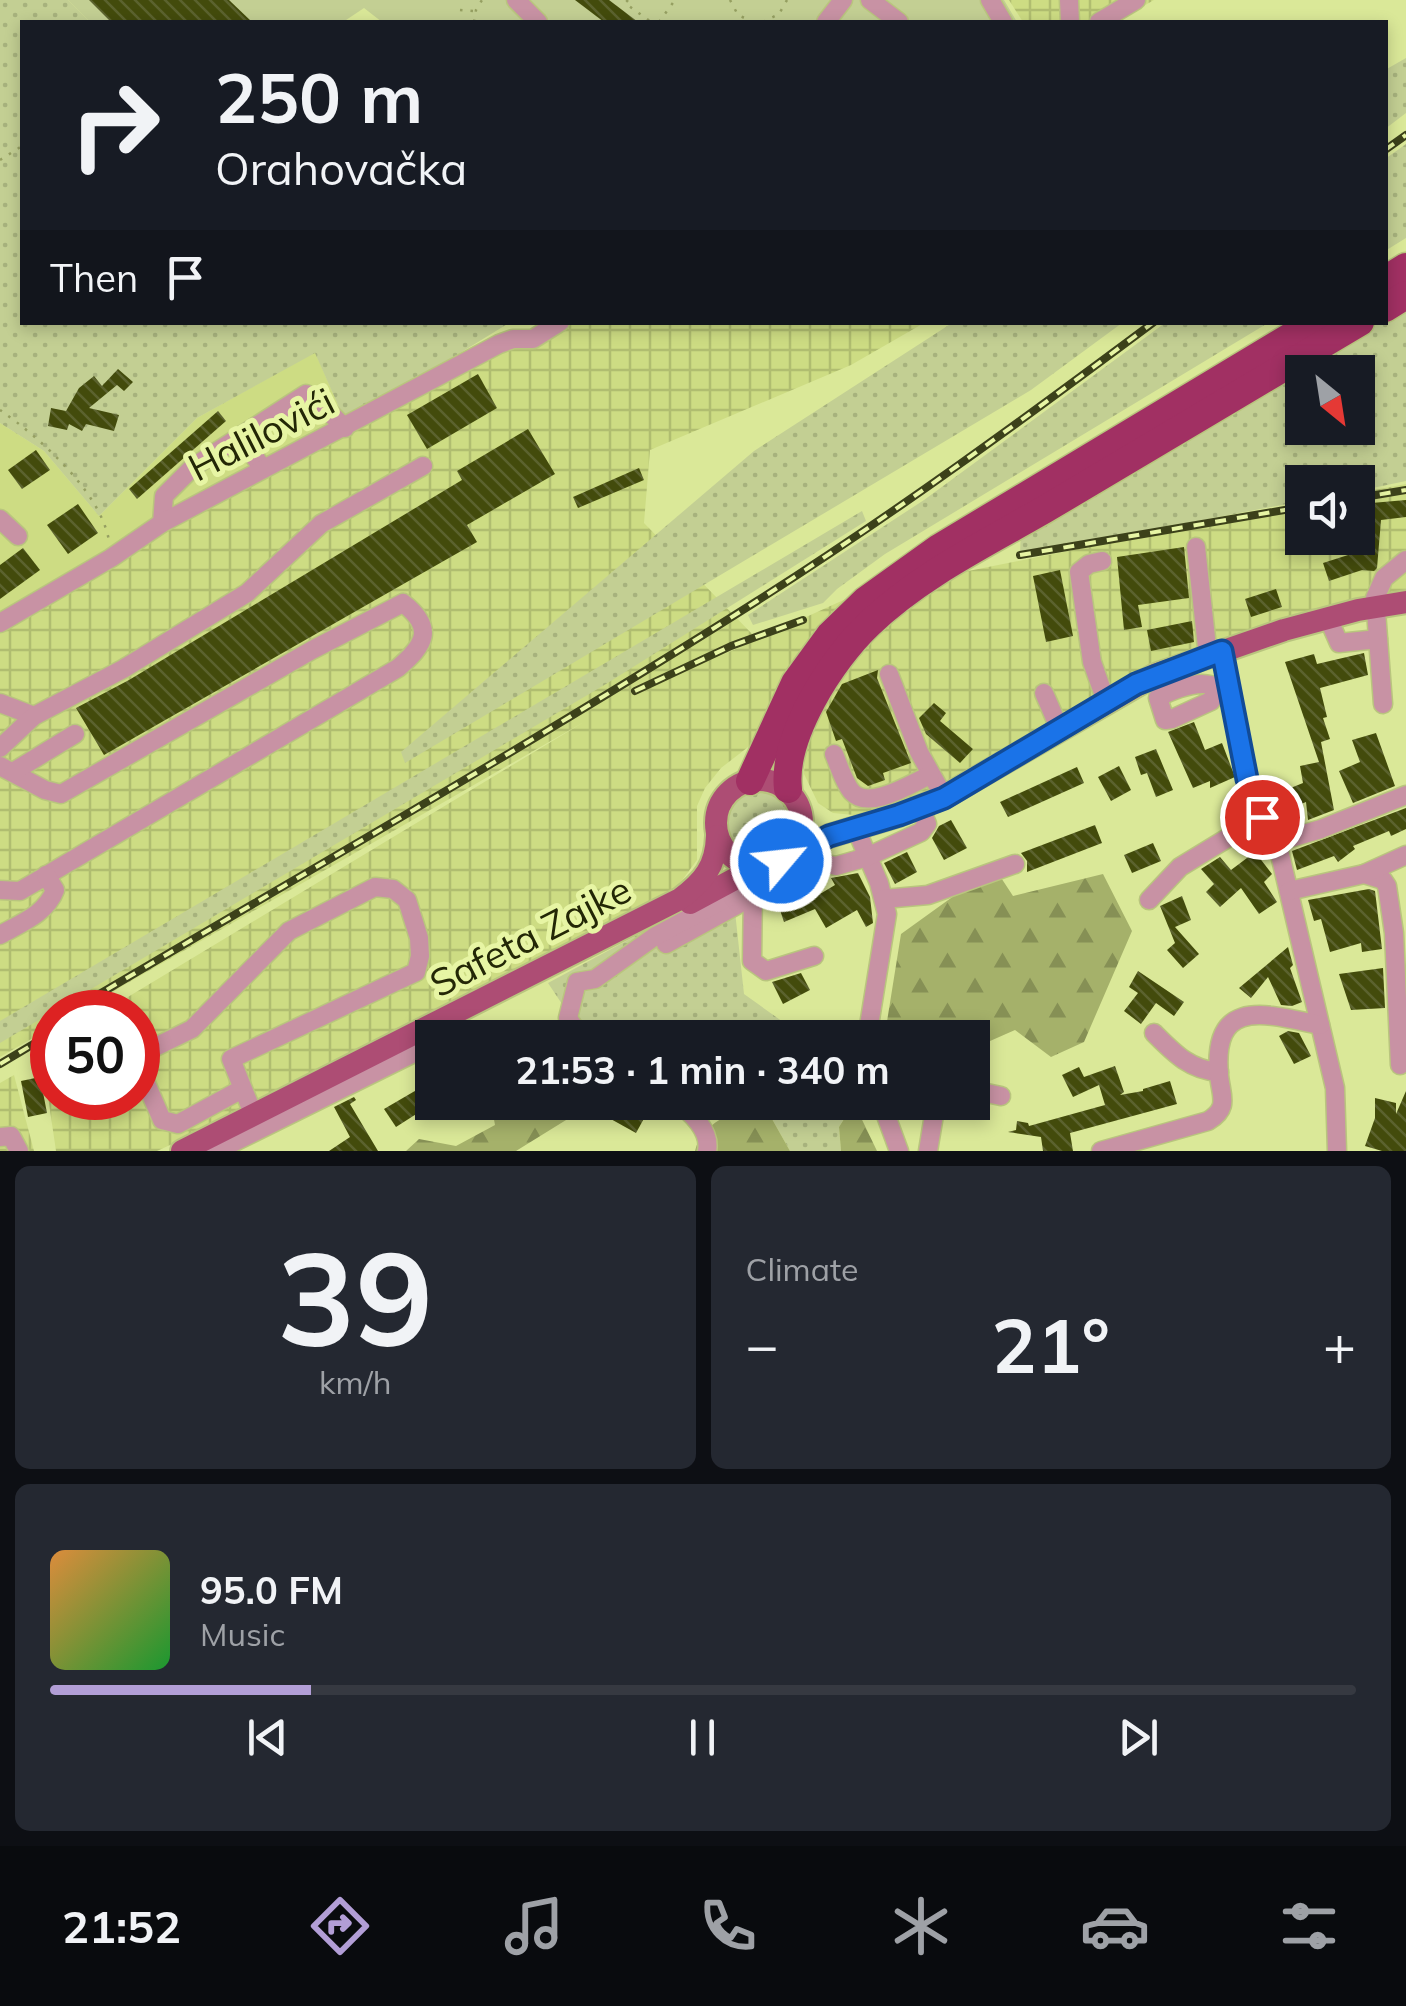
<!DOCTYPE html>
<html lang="en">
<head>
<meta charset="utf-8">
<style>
  :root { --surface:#171b24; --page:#242831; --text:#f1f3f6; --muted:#9ea1a6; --line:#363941; --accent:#b29ed6 }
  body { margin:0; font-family:Mulish,sans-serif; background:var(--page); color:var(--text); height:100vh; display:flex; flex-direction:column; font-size:38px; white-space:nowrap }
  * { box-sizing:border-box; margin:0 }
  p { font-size:32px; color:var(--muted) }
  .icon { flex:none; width:55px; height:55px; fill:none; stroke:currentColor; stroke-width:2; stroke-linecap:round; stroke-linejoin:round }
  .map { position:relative; height:1151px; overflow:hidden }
  .details { display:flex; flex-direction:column; gap:15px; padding:15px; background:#0d0f14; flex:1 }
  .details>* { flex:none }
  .top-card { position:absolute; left:20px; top:20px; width:1368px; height:305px; border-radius:0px; box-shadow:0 5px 15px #0003; background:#171b24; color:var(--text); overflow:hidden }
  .needle { width:65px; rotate:150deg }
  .buttons { position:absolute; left:1285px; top:355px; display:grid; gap:20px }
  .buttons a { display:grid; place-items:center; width:90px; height:90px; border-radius:0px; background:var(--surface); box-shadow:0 5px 15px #0003; font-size:50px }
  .speed { position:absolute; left:30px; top:990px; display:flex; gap:20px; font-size:50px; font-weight:700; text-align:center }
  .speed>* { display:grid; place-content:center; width:130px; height:130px; border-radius:50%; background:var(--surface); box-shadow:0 5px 15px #0003; line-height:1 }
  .speed .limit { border:15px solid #d22; background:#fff; color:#111 }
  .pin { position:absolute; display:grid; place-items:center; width:85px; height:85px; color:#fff; margin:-42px; border:5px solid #fff; border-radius:50%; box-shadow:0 2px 10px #0007 }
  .me { position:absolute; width:110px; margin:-55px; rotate:62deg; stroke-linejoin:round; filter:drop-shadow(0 0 8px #0008) }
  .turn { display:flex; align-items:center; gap:35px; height:210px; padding:0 30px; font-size:45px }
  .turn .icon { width:130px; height:130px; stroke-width:2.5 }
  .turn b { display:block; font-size:70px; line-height:85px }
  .then { display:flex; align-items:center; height:95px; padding:0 30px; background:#0003; gap:20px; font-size:38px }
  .big { font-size:75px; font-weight:700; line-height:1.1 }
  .details .widget { flex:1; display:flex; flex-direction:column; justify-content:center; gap:15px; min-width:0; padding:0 35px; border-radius:15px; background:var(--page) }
  .details .dial { align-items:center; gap:0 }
  .dial b { font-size:130px; line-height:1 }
  .song { display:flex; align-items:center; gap:30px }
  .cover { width:120px; height:120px; border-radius:15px; background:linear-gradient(135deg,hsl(30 70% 55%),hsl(130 70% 35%)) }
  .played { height:10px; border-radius:5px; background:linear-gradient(90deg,var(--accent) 20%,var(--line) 20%) }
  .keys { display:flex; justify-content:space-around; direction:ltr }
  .heat { display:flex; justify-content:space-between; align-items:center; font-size:55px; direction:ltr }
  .details .tiles { flex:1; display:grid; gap:15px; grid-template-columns:1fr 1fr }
  .widget:last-child { grid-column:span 2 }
  .trip { position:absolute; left:415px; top:1020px; width:575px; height:100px; border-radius:0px; background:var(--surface); box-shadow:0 5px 15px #0003; font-weight:700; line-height:100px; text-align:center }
  .dock { display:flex; height:160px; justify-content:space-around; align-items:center; background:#090b0e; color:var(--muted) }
  .dock .icon { width:70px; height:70px }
  .dock .selected { color:var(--accent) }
  .dock b { font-size:45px; color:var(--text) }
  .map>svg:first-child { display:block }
  .built { fill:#cddc83 }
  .industrial { fill:url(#industrial-grid) }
  .grass { fill:url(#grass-dots); fill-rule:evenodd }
  .forest { fill:url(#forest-firs) }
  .pitch { fill:#c3cf93 }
  .building { fill:url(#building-back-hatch) }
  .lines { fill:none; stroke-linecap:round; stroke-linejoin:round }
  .minor-casing { stroke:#b9c57e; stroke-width:21 }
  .major-casing { stroke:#b9c57e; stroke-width:26 }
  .highway-casing { stroke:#b9c57e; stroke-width:31 }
  .path { stroke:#959f61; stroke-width:2.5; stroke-dasharray:2.5 8; stroke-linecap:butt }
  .minor { stroke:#c892a4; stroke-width:18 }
  .major { stroke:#ad4d74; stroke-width:22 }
  .highway { stroke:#a13063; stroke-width:28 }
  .rail-casing { stroke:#3c411a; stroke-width:8 }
  .rail { stroke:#e7f5a4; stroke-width:4; stroke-dasharray:11; stroke-linecap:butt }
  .route-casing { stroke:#114b97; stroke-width:25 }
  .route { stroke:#1a73e8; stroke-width:18 }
  .labels { text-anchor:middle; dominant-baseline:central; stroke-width:10; stroke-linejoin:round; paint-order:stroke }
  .street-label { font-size:38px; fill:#232706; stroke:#e7f5a4 }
</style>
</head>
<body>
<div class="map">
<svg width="1406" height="1151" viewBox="0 0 1406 1151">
  <defs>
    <pattern id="industrial-grid" width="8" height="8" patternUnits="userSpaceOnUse" patternTransform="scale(2.5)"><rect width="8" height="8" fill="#cddc83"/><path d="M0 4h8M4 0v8" fill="none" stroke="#b0bd70"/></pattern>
    <pattern id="grass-dots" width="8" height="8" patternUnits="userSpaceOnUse" patternTransform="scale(2.5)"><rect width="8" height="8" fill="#c3cf93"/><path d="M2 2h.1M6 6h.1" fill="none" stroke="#a7b27d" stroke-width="1.8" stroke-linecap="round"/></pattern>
    <pattern id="forest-firs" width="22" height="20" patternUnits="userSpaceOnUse" patternTransform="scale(2.5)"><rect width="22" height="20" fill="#a5b16a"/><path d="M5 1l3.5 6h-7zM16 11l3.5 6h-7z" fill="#869055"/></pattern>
    <pattern id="building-back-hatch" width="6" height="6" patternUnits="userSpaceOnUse" patternTransform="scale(2.5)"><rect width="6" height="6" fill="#434b0c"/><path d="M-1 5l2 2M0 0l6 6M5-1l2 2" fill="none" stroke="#5b622e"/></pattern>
  </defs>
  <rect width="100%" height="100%" fill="#dae898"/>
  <!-- built -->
  <polygon class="built" points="315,352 346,423 0,626 0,423 44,451 99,516 197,418"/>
  <!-- industrial -->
  <g class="industrial">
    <polygon points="1009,0 1154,0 1116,22 1023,22"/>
    <polygon points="560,322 924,323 851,365 650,450 644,523 756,638 718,657 859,593 1302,504 1302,538 1358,538 1358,493 1406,484 1406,603 1208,656 969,784 864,816 833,813 818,803 804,774 805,757 752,744 721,768 705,788 697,806 697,860 669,898 360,1058 157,1151 56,1151 41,1049 52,1043 52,1098 138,1098 138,1012 103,1012 584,722 77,1012 52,1012 52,1027 0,1057 0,626 319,439"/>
    <polygon points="14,1075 34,1151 0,1151 0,1083"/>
  </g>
  <!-- grass -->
  <g class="grass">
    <polygon points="0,0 68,0 90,22 22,22 22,322 509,323 346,423 315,353 197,418 99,516 44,451 0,423"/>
    <polygon points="1406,58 1406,113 1385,129 1385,70"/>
    <polygon points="1406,144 1406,238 1385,251 1385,159"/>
    <path d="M1406,306v175l-48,10v-9h-56v19l-282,54 1,-29 356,-203 8,-1v-4zM1302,372h56v56h-56z"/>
    <polygon points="952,323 1122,323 1031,390 405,763 401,752 754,451"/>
    <polygon points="1165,323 1268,323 885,554 837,589 823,603 753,625 748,615 924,500"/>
    <polygon points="862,511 866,521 606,684 0,1043 0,1021"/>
    <circle cx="759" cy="823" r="31"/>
    <polygon points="732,884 744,994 804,1037 584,1037 548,983"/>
    <polygon points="763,1103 853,1103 839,1127 841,1151 790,1151"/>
  </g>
  <!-- forest -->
  <g class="forest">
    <polygon points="994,867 1013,896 1103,874 1132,931 1084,1042 1051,1057 1015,1030 981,1045 973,1064 972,1038 891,1038 885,1034 901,934"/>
    <path d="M758,1102l5,1 27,48h-95c7,-29 38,-38 63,-49z"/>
    <polygon points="491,1103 579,1112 516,1151 406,1151 419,1139 456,1146 495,1125"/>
    <polygon points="854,1103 877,1151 841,1151 839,1127"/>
  </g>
  <!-- pitch -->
  <polygon class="pitch" points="68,0 1004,0 1017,22 382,22 364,8 343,22 90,22"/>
  <!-- building -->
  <g class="building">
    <polygon points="89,0 229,0 252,22 111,22"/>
    <polygon points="575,0 609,0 638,22 604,22"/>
    <polygon points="118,369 133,382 124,391 117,385 89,408 119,415 114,431 86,424 82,431 69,424 67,430 48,426 51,408 66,411 79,388 94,376 102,386"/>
    <polygon points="478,374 497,408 427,449 407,415"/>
    <polygon points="218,411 226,421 137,499 129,489"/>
    <polygon points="528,429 555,474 467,525 477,542 104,755 76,708 129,680 462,480 457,471"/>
    <polygon points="36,450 50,470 22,489 8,470"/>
    <polygon points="639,468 644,480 578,508 573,497"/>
    <polygon points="1406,500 1406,517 1381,520 1377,568 1374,571 1362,570 1329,581 1323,563 1367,549 1369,521 1362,522 1360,504"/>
    <polygon points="78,504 98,533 68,554 47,525"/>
    <polygon points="1184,547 1189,598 1138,605 1142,627 1124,630 1117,557"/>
    <polygon points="23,548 40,570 0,599 0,565"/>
    <polygon points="1060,570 1073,636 1046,642 1033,576"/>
    <polygon points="1276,589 1282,607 1251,617 1245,599"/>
    <polygon points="1192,621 1194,642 1151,651 1147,630"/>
    <polygon points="1364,653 1368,675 1320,688 1327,717 1323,718 1330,739 1321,742 1334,810 1308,820 1306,802 1276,814 1268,797 1303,783 1300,766 1319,762 1285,662 1314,654 1317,664"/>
    <polygon points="878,670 877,678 911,763 883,773 885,780 868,786 857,778 842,739 836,741 826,712 842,684"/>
    <polygon points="934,703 946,713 940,721 973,749 960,763 926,734 919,718"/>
    <polygon points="1194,722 1205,750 1222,743 1235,777 1210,788 1210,781 1193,788 1168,732"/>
    <polygon points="1376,733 1395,786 1353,803 1339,771 1360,762 1352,740"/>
    <polygon points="1156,749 1173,790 1156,797 1147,773 1141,775 1135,757"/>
    <polygon points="1119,766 1131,790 1111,801 1098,777"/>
    <polygon points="1077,767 1084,783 1008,817 1000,802"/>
    <polygon points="1406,808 1406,829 1391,836 1389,831 1353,846 1355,849 1338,862 1334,856 1297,870 1292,851"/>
    <polygon points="951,820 967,848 944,860 932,838 939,826"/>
    <polygon points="1095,825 1102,843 1027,872 1027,861 1021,853"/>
    <polygon points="1153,843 1161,861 1132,873 1124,855"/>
    <polygon points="907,852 917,872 895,884 884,863"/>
    <polygon points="1255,852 1272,874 1264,882 1277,902 1259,914 1241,888 1220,907 1206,892 1214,884 1201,869 1220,857 1231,870"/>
    <polygon points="858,873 870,897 873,923 866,927 857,910 826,928 815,909 784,922 778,904 796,897 800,906 835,885 831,878"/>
    <polygon points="1369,889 1375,891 1382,949 1362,952 1361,943 1330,952 1321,919 1314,921 1308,900"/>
    <polygon points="1182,896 1191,920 1175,927 1199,954 1183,968 1167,950 1175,943 1160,906"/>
    <polygon points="1288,947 1293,965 1290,968 1302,1002 1292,1006 1281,1005 1268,977 1251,998 1239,988"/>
    <polygon points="1383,968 1385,1008 1351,1010 1339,974"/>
    <polygon points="1138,971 1184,1002 1174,1016 1156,1003 1141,1024 1124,1011 1138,993 1129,987"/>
    <polygon points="801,973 810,990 783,1004 772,982"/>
    <polygon points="1288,1031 1299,1033 1311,1056 1294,1064 1279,1036"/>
    <polygon points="1115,1066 1124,1092 1120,1095 1143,1091 1143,1089 1170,1081 1177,1104 1070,1133 1073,1151 1043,1151 1041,1137 1008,1132 1016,1130 1017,1121 1028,1123 1029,1126 1105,1105 1099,1085 1073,1097 1062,1075 1079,1067 1084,1077"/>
    <polygon points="40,1077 47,1113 28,1117 21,1081"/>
    <polygon points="432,1081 432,1104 396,1127 384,1109"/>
    <polygon points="1406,1091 1406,1151 1382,1151 1365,1146 1375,1118 1375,1098 1396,1103 1396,1114"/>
    <polygon points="354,1097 356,1100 350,1104 378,1151 329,1151 350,1137 334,1107"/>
    <polygon points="617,1102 628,1102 647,1113 636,1133 609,1118"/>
  </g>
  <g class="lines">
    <defs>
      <g id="minor">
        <polyline points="516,0 538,22"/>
        <polyline points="870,0 899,22"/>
        <polyline points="990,0 1003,22"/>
        <polyline points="1069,0 1070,22"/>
        <polyline points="826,22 843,0"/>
        <polyline points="1099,22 1136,0"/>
        <polyline points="240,436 263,469"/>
        <polyline points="0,519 18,536"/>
        <polyline points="162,523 164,496 193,467 306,394 314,397 345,428"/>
        <polyline points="1196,547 1208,656"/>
        <polyline points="1102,561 1089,564 1079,572 1092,662 1106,701"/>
        <polyline points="1328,618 1339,643 1378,639"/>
        <polyline points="0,623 111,558 162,523 499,344 513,339 533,339 560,322"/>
        <path d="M1222,651c12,66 19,133 55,191l58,246 2,63"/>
        <polyline points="889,674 919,752 944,797"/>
        <path d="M1218,688l-7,13 -39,18 -7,1 -7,-22c11,-7 31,-14 44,-14 11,0 15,5 27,1"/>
        <polyline points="1044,693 1060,730"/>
        <polyline points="0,703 34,716"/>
        <polyline points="1383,704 1375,598 1384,578 1406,560"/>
        <polyline points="0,748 34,716 123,669 247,593 321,524 423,466"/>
        <path d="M834,754c5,12 10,29 18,38 17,19 60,-9 78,-17"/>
        <path d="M0,766l45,24 16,4 251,-144 91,-47c32,25 22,42 -5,65l-378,223 -20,-1"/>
        <polyline points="13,772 75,734"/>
        <polyline points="856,829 879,883 887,914 867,1038"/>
        <polyline points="1277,842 1321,829 1406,795"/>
        <polyline points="773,873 811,861 836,866 867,857 921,832 927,824 920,807"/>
        <polyline points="1364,874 1383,880 1387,886 1394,933 1400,1065"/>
        <polyline points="753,887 752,961 766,971 814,956"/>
        <polyline points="1289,891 1364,874 1406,855"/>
        <polyline points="884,899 928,895 1015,864"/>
        <polyline points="1149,900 1180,867 1262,817"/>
        <path d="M0,935c21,-12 46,-21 55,-45l-9,-15"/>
        <polyline points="666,944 753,896"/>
        <path d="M1154,1033c20,20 36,37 65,39"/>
        <polyline points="581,1038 568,1018 577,982 595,979 654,937 773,873 776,863"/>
        <polyline points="242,1089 178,1124 162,1120 139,1067 143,1053 192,1029 289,931 375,887 393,889 407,900 419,938 420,956 416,972 231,1059 254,1116"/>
        <polyline points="972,1090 1001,1096"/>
        <path d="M676,1102c16,10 35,30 31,49"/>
        <polyline points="881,1102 899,1151"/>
        <polyline points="0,1137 11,1136 19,1151"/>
        <polyline points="216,1151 432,1044"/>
        <polyline points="928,1151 934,1115 939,1102"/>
        <path d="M1101,1151l107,-30c22,-13 13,-25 11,-46 -7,-79 47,-61 101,-50"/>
      </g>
      <g id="major">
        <circle cx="759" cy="823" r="43"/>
        <polyline points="791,853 829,836 899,815 944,797 1155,675 1284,630 1358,610 1406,602"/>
        <polyline points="690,903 757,867"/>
        <path d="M182,1151l498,-252c24,-18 36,-33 37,-63"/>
      </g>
      <g id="highway">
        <polyline points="1385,280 1406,267"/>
        <polyline points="1385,308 1406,295"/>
        <polyline points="750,781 795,683 830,635 865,601 939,548 1315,322"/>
        <path d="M788,789c-6,-53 44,-130 81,-165 51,-49 118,-81 178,-116 104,-62 209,-124 313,-186"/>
      </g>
    </defs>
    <!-- minor casing -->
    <use href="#minor" class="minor-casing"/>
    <!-- major casing -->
    <use href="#major" class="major-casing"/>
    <!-- highway casing -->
    <use href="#highway" class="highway-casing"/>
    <!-- path -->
    <g class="path">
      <polyline points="628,0 625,3 651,22"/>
      <polyline points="730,0 738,15 753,22"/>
      <polyline points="460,10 474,11"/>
      <polyline points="474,22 476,10 482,0"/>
      <polyline points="567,22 584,22"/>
      <polyline points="659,22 675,0"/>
      <polyline points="763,22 779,14 787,0"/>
      <polyline points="0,160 22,146"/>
      <path d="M0,410c39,27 101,82 109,131"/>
    </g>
    <!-- minor -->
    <use href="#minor" class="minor"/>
    <!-- major -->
    <use href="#major" class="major"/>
    <!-- highway -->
    <use href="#highway" class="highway"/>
    <defs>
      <g id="rail">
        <polyline points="1385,150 1406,135"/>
        <polyline points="1358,498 1406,490"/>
        <polyline points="1020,555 1302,507"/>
        <polyline points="635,691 731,646 803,620"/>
        <path d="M69,1012c230,-136 463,-268 688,-411 137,-87 267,-182 397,-279"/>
        <polyline points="0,1064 52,1033"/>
      </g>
    </defs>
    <!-- rail casing -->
    <use href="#rail" class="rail-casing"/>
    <!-- rail -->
    <use href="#rail" class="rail"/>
  </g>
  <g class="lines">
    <defs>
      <polyline id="route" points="781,861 829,836 899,815 944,798 1136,684 1222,651 1247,779 1262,817"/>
    </defs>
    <!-- route casing -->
    <use href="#route" class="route-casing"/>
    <!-- route -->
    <use href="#route" class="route"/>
  </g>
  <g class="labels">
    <!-- street labels -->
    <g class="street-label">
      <text transform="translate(261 434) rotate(-27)">Halilovići</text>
      <text transform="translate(530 936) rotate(-27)">Safeta Zajke</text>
    </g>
  </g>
</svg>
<div class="buttons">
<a><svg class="needle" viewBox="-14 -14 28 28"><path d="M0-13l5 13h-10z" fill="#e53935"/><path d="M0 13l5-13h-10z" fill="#9ea1a6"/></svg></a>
<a><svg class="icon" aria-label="sound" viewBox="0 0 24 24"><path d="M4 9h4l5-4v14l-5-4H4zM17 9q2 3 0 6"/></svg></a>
</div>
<div class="speed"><div class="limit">50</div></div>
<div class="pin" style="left:1262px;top:817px;background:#d93025"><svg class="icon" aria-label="arrive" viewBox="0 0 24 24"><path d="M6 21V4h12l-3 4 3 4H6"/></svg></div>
<svg class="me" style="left:781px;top:861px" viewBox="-20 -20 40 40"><circle r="17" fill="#1a73e8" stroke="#fff" stroke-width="3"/><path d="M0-11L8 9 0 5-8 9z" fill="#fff"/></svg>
<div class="trip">21:53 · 1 min · 340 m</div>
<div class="top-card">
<div class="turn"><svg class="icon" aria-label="right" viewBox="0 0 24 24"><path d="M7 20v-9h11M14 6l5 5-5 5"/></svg><div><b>250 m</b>Orahovačka</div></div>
<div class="then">Then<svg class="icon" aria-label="arrive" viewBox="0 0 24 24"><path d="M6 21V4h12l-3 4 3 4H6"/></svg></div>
</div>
</div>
<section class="details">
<div class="tiles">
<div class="widget dial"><b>39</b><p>km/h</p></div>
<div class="widget"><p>Climate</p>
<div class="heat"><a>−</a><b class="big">21°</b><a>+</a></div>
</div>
<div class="widget">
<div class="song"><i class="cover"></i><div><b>95.0 FM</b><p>Music</p></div></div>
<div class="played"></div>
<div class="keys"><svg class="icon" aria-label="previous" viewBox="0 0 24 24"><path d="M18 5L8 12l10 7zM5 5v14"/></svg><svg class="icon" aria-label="pause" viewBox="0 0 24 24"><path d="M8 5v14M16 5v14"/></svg><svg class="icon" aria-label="next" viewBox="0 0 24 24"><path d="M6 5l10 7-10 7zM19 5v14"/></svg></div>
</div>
</div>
</section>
<nav class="dock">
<b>21:52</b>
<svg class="icon selected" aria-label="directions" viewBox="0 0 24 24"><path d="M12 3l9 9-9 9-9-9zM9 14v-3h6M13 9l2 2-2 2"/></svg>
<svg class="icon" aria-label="music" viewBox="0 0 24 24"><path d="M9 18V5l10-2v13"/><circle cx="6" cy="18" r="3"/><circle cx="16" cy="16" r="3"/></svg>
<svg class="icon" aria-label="phone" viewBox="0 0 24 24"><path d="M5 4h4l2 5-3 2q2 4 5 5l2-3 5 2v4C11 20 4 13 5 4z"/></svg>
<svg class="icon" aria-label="climate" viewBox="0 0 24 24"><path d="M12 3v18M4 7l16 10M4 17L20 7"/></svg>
<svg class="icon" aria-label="car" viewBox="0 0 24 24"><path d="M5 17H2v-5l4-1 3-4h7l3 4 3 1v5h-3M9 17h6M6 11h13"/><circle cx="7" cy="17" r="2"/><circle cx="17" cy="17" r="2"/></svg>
<svg class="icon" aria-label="filters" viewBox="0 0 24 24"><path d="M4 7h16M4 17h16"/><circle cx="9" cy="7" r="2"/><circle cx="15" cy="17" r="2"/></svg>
</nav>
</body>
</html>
